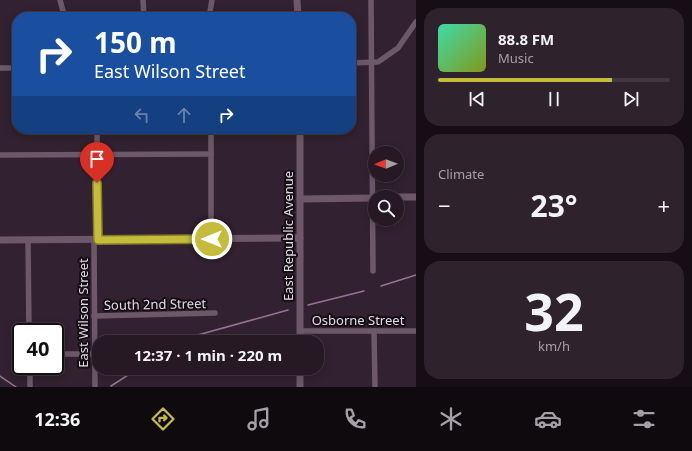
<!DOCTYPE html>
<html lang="en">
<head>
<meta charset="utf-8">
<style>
  :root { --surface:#261924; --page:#2e222c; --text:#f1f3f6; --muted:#a4a0a6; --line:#423841; --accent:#c6bc3c }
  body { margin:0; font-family:"Noto Sans",sans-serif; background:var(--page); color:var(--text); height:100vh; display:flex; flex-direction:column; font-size:15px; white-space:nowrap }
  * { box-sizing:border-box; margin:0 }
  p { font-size:13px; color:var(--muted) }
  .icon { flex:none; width:22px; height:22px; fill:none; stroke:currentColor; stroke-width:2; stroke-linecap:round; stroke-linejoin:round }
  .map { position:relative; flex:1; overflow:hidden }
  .drawer { display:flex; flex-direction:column; gap:8px; padding:8px; background:#150e14; width:276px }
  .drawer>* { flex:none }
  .banner { position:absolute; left:12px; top:12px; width:344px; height:122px; border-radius:16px; box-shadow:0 2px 10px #0003,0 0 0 1px var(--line); background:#1a4fa0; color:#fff; overflow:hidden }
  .needle { width:26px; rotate:269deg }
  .tools { position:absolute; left:368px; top:146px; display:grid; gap:8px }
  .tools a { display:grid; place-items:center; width:36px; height:36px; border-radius:50%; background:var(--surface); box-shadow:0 2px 10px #0003,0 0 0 1px var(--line); font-size:20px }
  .speed { position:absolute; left:12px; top:323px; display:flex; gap:8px; font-size:20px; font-weight:700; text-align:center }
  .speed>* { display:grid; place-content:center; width:52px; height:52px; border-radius:50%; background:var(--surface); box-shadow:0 2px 10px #0003,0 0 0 1px var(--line); line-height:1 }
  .speed .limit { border:2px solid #111; border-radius:6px; background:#fff; color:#111 }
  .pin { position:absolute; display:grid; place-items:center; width:34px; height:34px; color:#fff; margin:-41px -17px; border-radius:50% 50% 50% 0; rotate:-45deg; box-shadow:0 0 4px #0007 }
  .pin .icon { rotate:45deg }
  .me { position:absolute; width:44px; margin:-22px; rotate:270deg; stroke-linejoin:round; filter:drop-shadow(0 0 3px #0008) }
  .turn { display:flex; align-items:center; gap:14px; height:84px; padding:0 16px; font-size:18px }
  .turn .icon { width:52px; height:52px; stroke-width:2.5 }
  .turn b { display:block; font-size:28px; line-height:34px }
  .lanes { display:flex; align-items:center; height:38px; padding:0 16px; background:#0003; justify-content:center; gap:20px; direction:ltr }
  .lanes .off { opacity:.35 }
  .big { font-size:30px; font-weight:700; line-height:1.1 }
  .drawer .widget { flex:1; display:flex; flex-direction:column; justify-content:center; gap:6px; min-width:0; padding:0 14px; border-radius:16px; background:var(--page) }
  .drawer .dial { align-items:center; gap:0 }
  .dial b { font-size:52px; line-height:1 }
  .song { display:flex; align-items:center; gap:12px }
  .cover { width:48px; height:48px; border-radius:6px; background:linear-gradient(135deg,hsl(160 70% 55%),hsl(70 70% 35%)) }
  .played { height:4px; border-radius:2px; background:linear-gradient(90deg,var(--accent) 75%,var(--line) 75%) }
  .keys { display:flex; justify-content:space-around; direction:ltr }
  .heat { display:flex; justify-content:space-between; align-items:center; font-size:22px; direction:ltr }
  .trip { position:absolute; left:92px; top:335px; width:232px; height:40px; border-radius:16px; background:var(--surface); box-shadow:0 2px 10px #0003,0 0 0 1px var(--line); font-weight:700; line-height:40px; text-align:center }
  .tab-bar { display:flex; height:64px; justify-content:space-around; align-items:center; background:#0f0a0e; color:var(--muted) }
  .tab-bar .icon { width:28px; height:28px }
  .tab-bar .on { color:var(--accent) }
  .tab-bar b { font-size:18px; color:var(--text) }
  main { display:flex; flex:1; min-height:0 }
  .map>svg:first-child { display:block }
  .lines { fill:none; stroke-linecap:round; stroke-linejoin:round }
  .stream { stroke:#977494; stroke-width:1.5 }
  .minor { stroke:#6d586a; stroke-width:5.5 }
  .tertiary { stroke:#6d586a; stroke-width:7 }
  .route-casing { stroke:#817a27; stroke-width:10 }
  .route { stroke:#c6bc3c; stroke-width:7 }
  .labels { text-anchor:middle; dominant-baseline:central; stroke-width:4; stroke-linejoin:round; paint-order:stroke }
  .street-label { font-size:13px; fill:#e4d9e2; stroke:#150e14 }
</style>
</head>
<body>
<main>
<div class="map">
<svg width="416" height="387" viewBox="0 0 416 387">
  <rect width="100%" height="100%" fill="#322130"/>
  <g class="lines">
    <!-- stream -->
    <g class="stream">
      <polyline points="381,286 416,275"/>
      <polyline points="308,305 364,291"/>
      <polyline points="179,342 187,338 288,310"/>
      <polyline points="0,376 16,387"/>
      <polyline points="111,386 139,368"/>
    </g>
    <!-- minor -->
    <g class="minor">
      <polyline points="60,0 63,11 66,17"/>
      <polyline points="143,0 144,17"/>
      <polyline points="371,0 373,271"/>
      <polyline points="209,17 212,0"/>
      <polyline points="351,63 378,62 398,48 416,22"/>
      <polyline points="0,68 17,68"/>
      <polyline points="97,129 98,240"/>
      <polyline points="211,129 211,239"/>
      <polyline points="0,155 211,154"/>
      <polyline points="28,240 29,332"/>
      <polyline points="94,240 95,387"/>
      <polyline points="94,316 215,313"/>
      <polyline points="300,331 416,331"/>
      <polyline points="374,331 375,387"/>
      <polyline points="55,354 95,354"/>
      <polyline points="30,366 30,387"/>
    </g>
    <!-- tertiary -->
    <g class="tertiary">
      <polyline points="297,0 298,17"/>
      <polyline points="300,129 300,342"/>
      <polyline points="397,197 416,197"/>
      <polyline points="300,199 375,198"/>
      <polyline points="0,240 300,238"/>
      <polyline points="300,387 300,368"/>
    </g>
  </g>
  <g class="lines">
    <defs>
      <polyline id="route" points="97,183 98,240 212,239"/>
    </defs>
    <!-- route casing -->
    <use href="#route" class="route-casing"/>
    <!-- route -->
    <use href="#route" class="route"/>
  </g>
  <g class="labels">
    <!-- street labels -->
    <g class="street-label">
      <text transform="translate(288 236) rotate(-90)">East Republic Avenue</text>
      <text transform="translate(155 304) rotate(-1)">South 2nd Street</text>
      <text transform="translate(83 313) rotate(-90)">East Wilson Street</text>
      <text x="358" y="320">Osborne Street</text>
    </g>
  </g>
</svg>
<div class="tools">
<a><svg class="needle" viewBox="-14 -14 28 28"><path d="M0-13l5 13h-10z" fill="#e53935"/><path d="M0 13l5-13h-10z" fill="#a4a0a6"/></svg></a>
<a><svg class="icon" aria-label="search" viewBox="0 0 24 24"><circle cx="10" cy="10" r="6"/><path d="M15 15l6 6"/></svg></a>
</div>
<div class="speed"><div class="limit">40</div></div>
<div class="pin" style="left:97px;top:183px;background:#d93025"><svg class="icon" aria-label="arrive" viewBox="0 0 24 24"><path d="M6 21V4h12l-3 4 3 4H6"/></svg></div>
<svg class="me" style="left:212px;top:239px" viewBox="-20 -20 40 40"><circle r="17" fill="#c6bc3c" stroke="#fff" stroke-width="3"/><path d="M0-11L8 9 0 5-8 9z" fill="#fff"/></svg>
<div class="trip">12:37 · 1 min · 220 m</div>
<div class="banner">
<div class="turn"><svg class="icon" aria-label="right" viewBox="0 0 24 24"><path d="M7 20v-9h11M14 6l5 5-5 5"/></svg><div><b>150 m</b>East Wilson Street</div></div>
<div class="lanes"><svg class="icon off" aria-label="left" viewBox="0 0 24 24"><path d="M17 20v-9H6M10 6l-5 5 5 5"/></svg><svg class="icon off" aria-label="ahead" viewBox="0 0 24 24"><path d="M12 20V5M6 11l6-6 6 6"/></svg><svg class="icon" aria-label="right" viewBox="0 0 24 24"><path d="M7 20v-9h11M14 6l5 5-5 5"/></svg></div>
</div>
</div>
<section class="drawer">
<div class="widget">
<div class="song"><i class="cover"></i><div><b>88.8 FM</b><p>Music</p></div></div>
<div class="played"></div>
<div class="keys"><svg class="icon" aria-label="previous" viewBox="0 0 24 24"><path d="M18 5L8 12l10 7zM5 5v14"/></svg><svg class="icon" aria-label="pause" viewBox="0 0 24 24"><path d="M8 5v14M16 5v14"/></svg><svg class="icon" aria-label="next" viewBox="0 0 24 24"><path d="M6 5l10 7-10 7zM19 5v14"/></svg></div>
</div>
<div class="widget"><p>Climate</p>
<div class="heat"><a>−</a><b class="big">23°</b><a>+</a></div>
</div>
<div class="widget dial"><b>32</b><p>km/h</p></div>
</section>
</main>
<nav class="tab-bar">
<b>12:36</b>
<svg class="icon on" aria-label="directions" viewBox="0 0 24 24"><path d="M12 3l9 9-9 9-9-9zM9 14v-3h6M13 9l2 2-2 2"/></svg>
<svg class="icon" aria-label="music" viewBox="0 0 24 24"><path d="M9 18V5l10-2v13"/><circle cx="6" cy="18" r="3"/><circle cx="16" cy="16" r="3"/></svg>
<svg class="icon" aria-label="phone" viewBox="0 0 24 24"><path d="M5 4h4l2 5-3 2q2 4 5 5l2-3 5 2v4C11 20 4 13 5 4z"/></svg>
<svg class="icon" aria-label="climate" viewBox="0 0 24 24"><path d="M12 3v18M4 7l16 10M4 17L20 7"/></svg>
<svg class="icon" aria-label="car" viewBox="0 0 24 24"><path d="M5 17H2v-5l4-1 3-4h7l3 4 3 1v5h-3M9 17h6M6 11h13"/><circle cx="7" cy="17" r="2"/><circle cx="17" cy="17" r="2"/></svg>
<svg class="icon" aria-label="filters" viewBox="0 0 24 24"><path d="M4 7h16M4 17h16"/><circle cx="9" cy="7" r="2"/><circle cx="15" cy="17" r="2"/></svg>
</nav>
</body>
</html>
